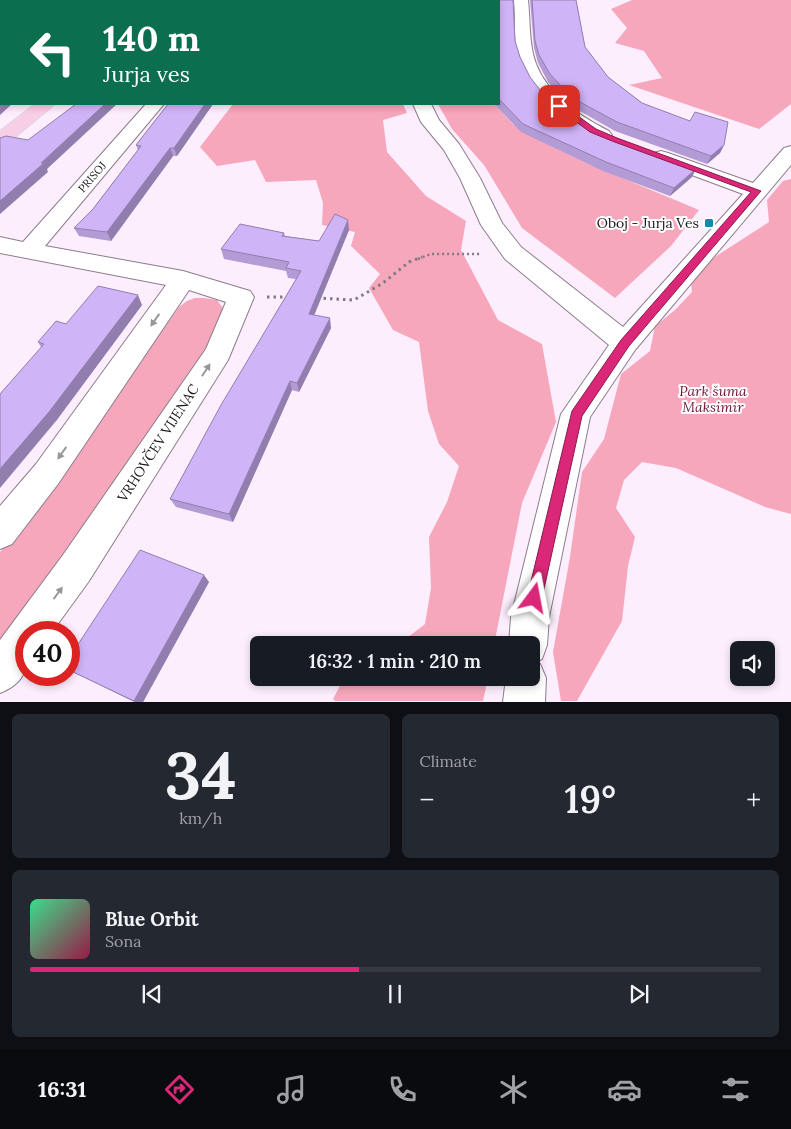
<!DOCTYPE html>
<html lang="en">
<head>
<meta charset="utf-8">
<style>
  :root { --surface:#171b24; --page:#242831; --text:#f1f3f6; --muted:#9ea1a6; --line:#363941; --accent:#db2777 }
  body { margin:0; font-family:Lora,serif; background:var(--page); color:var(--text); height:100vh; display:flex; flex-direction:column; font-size:19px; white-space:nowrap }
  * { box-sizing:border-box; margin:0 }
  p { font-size:16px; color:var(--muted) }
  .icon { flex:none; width:28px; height:28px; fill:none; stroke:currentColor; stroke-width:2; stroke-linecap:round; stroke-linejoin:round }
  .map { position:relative; height:702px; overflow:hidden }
  .sheet { display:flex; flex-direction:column; gap:12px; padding:12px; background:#0d0f14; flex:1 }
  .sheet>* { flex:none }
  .guide { position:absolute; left:0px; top:0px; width:500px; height:105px; box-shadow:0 2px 8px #0003; background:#0b6e4f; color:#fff; overflow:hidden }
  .fabs { position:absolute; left:730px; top:641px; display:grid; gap:10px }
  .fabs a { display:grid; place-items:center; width:45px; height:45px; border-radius:8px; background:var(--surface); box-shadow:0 2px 8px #0003; font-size:25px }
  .speed { position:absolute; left:15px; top:621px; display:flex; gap:10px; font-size:25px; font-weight:700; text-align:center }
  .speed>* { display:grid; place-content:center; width:65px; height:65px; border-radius:50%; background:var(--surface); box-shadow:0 2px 8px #0003; line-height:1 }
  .speed .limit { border:8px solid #d22; background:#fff; color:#111 }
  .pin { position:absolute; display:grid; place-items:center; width:42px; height:42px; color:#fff; margin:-21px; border-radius:10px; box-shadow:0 2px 8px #0006 }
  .me { position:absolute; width:55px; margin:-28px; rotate:13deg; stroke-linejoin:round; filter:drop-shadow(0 0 4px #0008) }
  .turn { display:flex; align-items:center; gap:18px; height:105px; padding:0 20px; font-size:22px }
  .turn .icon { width:65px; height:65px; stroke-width:2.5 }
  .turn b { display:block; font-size:35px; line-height:42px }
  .big { font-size:38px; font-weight:600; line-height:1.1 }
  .sheet .tile { flex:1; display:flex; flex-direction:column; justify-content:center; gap:8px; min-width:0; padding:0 18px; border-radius:8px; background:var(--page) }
  .sheet .dial { align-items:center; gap:0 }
  .dial b { font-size:65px; line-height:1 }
  .song { display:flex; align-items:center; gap:15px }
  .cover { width:60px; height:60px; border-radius:8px; background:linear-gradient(135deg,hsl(150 70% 55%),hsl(340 70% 35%)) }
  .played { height:5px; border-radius:2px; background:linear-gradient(90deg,var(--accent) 45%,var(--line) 45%) }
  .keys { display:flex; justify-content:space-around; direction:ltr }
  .heat { display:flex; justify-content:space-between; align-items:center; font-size:28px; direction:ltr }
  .sheet .tiles { flex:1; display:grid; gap:12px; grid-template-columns:1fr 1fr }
  .tile:last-child { grid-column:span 2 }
  .trip { position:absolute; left:250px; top:636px; width:290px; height:50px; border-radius:8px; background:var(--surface); box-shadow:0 2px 8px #0003; font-weight:600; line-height:50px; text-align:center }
  .tab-bar { display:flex; height:80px; justify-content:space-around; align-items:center; background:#090b0e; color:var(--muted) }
  .tab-bar .icon { width:35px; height:35px }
  .tab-bar .selected { color:var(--accent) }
  .tab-bar b { font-size:22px; color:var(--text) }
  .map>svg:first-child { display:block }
  .green { fill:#f6a7bc }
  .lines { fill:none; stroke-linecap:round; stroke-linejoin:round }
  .minor-casing { stroke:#8c7c8e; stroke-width:2 }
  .major-casing { stroke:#dbdadb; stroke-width:2 }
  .path-far1 { stroke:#837984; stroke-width:2.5; stroke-dasharray:2 3; stroke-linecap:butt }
  .path { stroke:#837984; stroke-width:3; stroke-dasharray:2.5 4; stroke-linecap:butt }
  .minor { fill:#fff; fill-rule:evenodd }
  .major { fill:#f8cee7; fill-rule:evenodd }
  .wall { fill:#b39bd5 }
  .shaded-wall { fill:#927eae }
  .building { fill:#d0b4f8; stroke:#927eae }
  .oneway { fill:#999699 }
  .route { fill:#db2777; stroke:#8e194d }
  .poi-dot { fill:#0e8bad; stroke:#fff; stroke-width:2 }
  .labels { text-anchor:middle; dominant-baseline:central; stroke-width:4; stroke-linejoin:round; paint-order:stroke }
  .far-street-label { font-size:11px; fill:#1c161d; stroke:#fff }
  .poi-label { font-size:14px; fill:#1c161d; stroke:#fff; text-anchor:end }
  .park-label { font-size:14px; font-style:italic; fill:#6e1738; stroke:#fff }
  .street-label { font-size:14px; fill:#1c161d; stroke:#fff }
</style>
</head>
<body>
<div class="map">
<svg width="791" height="702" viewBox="0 0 791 702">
  <rect width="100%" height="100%" fill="#fdeefe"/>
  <!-- green -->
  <g class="green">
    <polygon points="632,0 791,0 791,104 759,129 629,85 662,78 644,51 615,43 627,28 611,9"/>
    <polygon points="233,104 403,104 407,113 383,120 387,152 426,196 466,221 461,250 498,320 542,344 556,422 522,503 494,645 398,645 425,624 431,588 429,537 447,502 459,466 439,444 428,411 419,342 393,330 369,288 380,274 351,246 355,232 322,225 323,203 316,180 266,182 255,160 217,166 200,147"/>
    <polygon points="438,104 494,104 513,124 543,142 589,164 699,210 671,246 615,298 522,228 484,165 452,129"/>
    <polygon points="791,179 791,514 765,507 676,468 642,462 624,480 616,508 635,537 628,566 622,621 577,701 561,701 553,652 570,557 582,472 604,439 621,374 650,351 655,326 675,310 692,292 690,273 769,222 767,200 783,181"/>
    <polygon points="195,298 204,298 217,300 225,311 225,317 156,429 0,653 0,552 39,505 179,307 187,301"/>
    <polygon points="344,678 488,678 483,701 335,701 333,699"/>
  </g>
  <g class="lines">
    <defs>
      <g id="minor">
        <rect x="398" y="0" width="14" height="1"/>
        <path d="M514,0h14c2,18 1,36 5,54 8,36 44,61 76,77l3,4 -3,4c-30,7 -81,-51 -90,-77 -6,-19 -3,-42 -5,-62z"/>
        <path d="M146,104h18l-119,142 138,25 67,20 4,6 -26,63 -139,221 -37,51h-26c0,30 6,48 -26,61v-53l63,-85 143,-206 20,-47 -37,-12 -131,194 -46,60 -12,5v-43l36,-42 130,-179 -166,-32v-16l23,5z"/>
        <polygon points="413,104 431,104 439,120 459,144 480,178 502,223 521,247 623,327 743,194 654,161 651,157 654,153 661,151 668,153 753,183 784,148 791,146 791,165 635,350 590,417 549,617 547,645 542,659 535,662 540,664 546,678 545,702 503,702 506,678 531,678 531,645 509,645 511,617 561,414 609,345 505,259 481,225 460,178 444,150 421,122"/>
      </g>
      <polygon id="major" points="35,104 55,104 7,144 0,146 0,131"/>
    </defs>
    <!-- minor casing -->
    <use href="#minor" class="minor-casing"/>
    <!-- major casing -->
    <use href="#major" class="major-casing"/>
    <!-- path-far1 -->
    <polyline class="path-far1" points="418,259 431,254 482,254"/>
    <!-- path -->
    <g class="path">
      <polyline points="267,297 288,297"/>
      <polyline points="317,298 354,300 383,283 409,262 422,257"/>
    </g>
    <!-- minor -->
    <use href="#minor" class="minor"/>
    <!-- major -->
    <use href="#major" class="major"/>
  </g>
  <!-- wall -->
  <g class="wall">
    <polygon points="0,0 279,0 279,1 1,1 1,62 0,61"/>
    <polygon points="530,0 576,0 585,47 608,77 642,103 724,145 720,153 707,164 615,131 578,110 562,97 548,82 538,63 534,48"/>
    <polygon points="499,1 515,41 520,57 530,77 544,95 561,110 600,132 692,177 670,196 603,171 521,132 494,104 499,104"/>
    <polygon points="168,104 213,104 177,156 173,156 111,241 79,236 74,228 93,209 138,150 136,145"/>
    <polygon points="349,230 314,315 331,328 299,392 292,390 233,522 176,507 170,499 296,279 288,278 286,271 224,259 221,249 284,233 285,236 319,241"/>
    <polygon points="142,305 56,421 41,347 38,342 66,324"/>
    <polygon points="209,582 143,702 134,702 69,670 69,658"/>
  </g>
  <!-- shaded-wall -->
  <g class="shaded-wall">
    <polygon points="1,102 1,104 12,104 0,115 0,103"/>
    <polygon points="105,104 117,104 47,169 48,172 0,214 0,201"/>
    <polygon points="205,104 213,104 177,156 174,148"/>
    <polygon points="724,145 720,153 707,164 711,156"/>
    <polygon points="170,148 173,156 111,241 107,232"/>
    <polygon points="696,169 692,177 670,196 674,188"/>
    <polygon points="348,220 349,230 311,323 309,314"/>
    <polygon points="138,295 142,305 56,421 0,488 0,469"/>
    <polygon points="330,318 331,328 299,392 297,383"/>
    <polygon points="290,381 292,390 233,522 229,514"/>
    <polygon points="204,575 209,582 143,702 135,702 134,701"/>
  </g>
  <!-- building -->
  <g class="building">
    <polygon points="0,0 274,0 274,1 1,1 1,54 0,54"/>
    <polygon points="481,0 513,0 515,41 520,57 530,77 544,95 561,110 600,132 696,169 674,188 606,162 523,124 499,99 499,1 481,1"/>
    <polygon points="532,0 576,0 585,47 608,77 642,103 690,121 695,112 728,122 724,145 711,156 617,122 580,102 564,89 550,74 539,55 535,41"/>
    <polygon points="1,71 1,102 0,103 0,72"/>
    <polygon points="76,104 105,104 41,163 44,163 0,201 0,138 6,136 28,140"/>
    <polygon points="168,104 205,104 174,148 170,148 107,232 74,228 93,209 141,146 136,145"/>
    <polygon points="335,214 348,220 309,314 330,318 297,383 290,381 229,514 170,499 221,405 301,271 286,268 289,262 221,249 240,224 284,233 282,236 319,241"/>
    <polygon points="98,286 138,295 49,412 0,469 0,394 44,344 38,342 56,321 66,324"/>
    <polygon points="140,550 204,575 134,701 69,670 69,658"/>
  </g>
  <!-- one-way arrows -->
  <defs><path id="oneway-solid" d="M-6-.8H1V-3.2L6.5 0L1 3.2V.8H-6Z" transform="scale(1.25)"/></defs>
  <g class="oneway">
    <use href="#oneway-solid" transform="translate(155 320) rotate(125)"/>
    <use href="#oneway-solid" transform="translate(206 370) rotate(-57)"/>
    <use href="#oneway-solid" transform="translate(62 453) rotate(125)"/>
    <use href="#oneway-solid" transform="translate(58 593) rotate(-54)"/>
  </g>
  <!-- route -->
  <polygon class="route" points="556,104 561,104 596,129 617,138 761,191 629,346 582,416 542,598 540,604 534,606 529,604 527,598 572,411 621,340 751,192 612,141 590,132 556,107"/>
  <!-- markers -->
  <rect class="poi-dot" x="704" y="218" width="10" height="10" rx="2.5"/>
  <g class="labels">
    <!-- far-street labels -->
    <g class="far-street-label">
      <text transform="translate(92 177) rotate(-49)">PRISOJ</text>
    </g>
    <!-- poi labels -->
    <g class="poi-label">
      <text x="699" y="223">Oboj - Jurja Ves</text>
    </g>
    <!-- park labels -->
    <g class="park-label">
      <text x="713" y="391">Park šuma<tspan x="713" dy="16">Maksimir</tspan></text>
    </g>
    <!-- street labels -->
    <g class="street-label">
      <text transform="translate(158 443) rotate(-57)">VRHOVČEV VIJENAC</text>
    </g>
  </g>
</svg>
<div class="fabs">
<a><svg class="icon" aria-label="sound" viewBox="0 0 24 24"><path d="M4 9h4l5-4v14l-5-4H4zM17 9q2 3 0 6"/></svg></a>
</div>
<div class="speed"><div class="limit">40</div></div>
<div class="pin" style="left:559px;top:106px;background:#d93025"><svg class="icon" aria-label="arrive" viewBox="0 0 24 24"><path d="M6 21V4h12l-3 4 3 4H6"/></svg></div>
<svg class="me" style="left:534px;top:598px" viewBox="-20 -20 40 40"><path d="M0-17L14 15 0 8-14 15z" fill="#db2777" stroke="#fff" stroke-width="4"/></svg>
<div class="trip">16:32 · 1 min · 210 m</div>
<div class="guide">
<div class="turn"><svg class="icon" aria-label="left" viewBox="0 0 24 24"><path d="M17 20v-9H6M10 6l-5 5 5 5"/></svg><div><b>140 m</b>Jurja ves</div></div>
</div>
</div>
<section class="sheet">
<div class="tiles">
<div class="tile dial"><b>34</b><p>km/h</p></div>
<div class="tile"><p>Climate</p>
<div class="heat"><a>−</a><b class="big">19°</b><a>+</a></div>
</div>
<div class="tile">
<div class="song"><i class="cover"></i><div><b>Blue Orbit</b><p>Sona</p></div></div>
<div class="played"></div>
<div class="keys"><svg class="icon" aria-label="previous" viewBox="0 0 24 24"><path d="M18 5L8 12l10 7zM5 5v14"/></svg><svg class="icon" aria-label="pause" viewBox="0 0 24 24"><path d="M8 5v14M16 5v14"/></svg><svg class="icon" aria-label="next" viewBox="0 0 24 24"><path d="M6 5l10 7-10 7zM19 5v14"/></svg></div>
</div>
</div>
</section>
<nav class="tab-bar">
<b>16:31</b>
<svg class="icon selected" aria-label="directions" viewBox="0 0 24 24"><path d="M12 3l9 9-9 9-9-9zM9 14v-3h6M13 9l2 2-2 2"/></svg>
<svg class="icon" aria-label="music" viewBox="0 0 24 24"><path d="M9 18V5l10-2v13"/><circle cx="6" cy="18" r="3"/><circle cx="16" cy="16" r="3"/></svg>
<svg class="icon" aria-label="phone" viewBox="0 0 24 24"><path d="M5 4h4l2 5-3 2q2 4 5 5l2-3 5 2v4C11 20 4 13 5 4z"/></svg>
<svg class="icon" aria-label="climate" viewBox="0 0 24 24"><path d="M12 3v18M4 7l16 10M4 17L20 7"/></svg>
<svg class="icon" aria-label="car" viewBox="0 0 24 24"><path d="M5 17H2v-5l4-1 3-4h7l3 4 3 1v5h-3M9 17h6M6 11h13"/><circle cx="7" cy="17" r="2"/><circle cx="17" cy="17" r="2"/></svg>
<svg class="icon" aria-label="filters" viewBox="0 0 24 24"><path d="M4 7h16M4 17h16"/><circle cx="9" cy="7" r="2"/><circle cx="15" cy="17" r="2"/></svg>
</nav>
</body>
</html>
